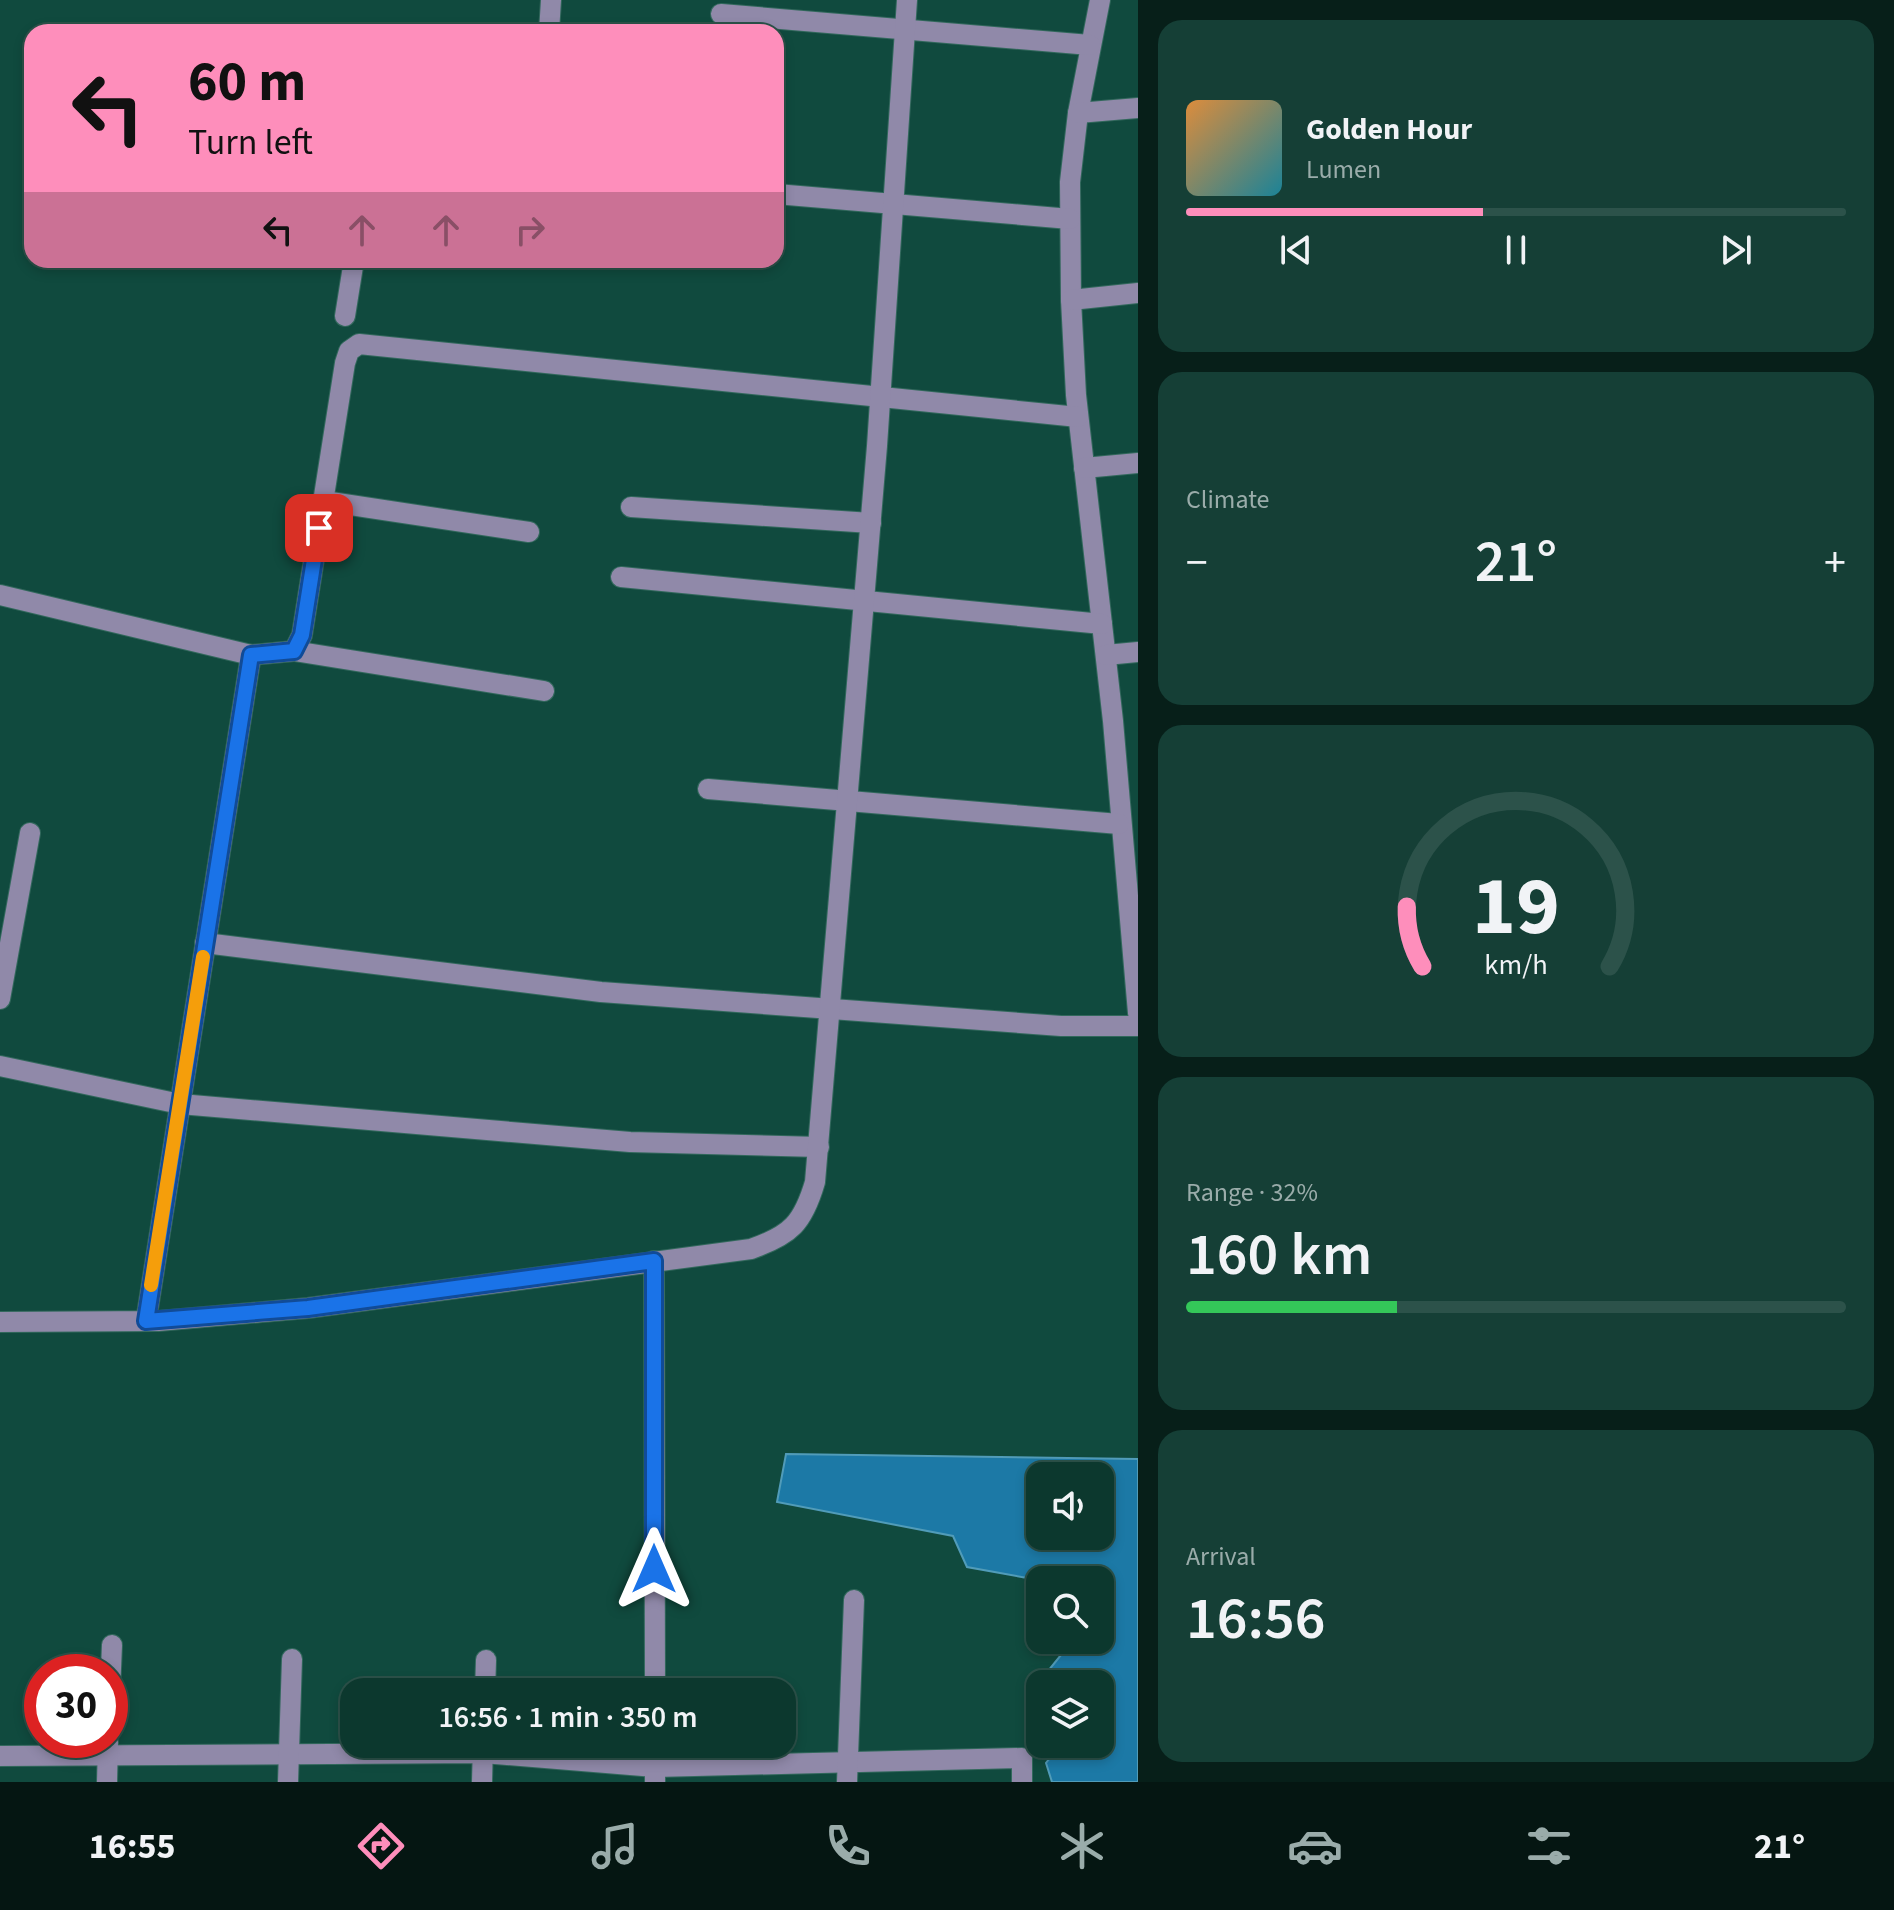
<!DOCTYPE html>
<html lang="en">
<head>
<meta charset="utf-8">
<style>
  :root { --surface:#0c382e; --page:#153f36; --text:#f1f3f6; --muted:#9aacaa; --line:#2c524a; --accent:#fe8ebb }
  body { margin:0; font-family:"Source Sans 3",sans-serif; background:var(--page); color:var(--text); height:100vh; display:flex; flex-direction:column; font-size:30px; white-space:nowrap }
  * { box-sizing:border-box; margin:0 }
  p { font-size:26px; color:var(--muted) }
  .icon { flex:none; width:44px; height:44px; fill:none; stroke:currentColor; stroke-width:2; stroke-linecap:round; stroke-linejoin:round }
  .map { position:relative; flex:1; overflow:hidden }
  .drawer { display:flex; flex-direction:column; gap:20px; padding:20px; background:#071f19; width:756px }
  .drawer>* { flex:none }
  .banner { position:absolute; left:24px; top:24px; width:760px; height:244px; border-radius:24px; box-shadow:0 4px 12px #0003,0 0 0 2px var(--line); background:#fe8ebb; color:#111; overflow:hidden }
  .controls { position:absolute; left:1026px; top:1462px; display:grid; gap:16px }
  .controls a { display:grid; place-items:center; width:88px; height:88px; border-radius:16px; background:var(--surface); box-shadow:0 4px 12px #0003,0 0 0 2px var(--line); font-size:40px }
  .speed { position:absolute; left:24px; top:1654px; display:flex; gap:16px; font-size:40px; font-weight:700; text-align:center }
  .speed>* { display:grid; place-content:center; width:104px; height:104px; border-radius:50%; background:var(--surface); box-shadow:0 4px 12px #0003,0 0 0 2px var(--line); line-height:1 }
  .speed .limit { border:12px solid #d22; background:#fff; color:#111 }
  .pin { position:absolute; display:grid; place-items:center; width:68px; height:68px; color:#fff; margin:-34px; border-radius:16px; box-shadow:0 4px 12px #0006 }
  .me { position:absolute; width:88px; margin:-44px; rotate:0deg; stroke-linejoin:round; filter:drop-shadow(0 0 6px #0008) }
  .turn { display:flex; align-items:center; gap:28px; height:168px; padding:0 32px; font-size:36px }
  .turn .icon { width:104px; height:104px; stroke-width:2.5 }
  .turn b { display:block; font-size:56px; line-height:68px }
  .lanes { display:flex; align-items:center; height:76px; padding:0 32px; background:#0003; justify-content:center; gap:40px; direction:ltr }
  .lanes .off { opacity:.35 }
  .big { font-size:60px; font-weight:600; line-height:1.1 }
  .drawer .tile { flex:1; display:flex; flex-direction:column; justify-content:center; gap:12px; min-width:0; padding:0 28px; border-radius:24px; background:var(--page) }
  .drawer .dial { align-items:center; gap:0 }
  .dial svg { height:208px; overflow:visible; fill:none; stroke:var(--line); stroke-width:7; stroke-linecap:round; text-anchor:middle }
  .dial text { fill:var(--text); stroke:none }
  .song { display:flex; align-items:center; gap:24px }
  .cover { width:96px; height:96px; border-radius:12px; background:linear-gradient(135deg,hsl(30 70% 55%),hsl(190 70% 35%)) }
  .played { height:8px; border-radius:4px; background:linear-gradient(90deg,var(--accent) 45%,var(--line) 45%) }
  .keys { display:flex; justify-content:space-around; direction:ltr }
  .heat { display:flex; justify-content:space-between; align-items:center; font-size:44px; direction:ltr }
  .charge { height:12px; border-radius:6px; background:linear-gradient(90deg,#34c759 32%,var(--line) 0) }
  .trip { position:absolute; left:340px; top:1678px; width:456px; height:80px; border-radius:24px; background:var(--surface); box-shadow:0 4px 12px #0003,0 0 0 2px var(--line); font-weight:600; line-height:80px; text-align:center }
  .tabs { display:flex; height:128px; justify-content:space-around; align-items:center; background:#051612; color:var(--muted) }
  .tabs .icon { width:56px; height:56px }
  .tabs .selected { color:var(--accent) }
  .tabs b { font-size:36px; color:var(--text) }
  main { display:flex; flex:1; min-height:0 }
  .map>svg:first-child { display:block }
  .water { fill:#1c79a6; stroke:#519cb9; stroke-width:2; fill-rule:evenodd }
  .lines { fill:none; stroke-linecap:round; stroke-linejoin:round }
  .minor-casing { stroke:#32685c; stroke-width:22 }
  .minor { stroke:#9089a9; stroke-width:20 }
  .route-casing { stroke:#114b97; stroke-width:20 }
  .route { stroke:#1a73e8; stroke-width:14 }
  .slow { stroke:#f59e0b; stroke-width:14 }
</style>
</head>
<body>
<main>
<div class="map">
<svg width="1138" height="1782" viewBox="0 0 1138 1782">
  <rect width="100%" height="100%" fill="#104a3e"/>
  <!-- water -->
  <path class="water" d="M786,1454l352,5v323h-86l-6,-19 15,-19h39v-60h-60v10l-4,-8 37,-46h27v-60h-60v12l-13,-14 -60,-11 -14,-31 -176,-34zM1040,1476h60v60h-60z"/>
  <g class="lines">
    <defs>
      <g id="minor">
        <polyline points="1100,0 1078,113 1070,182 1071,300 1076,395 1113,721 1138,1013"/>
        <polyline points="721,14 1090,45"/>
        <polyline points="549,32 551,0"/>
        <polyline points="1078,113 1138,108"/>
        <polyline points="776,194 1070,219"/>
        <polyline points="1071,300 1138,293"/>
        <polyline points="345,316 354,260"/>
        <polyline points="1084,468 1138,463"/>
        <polyline points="324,501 529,532"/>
        <polyline points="631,507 871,523"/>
        <polyline points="621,577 1102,624"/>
        <polyline points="0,595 251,655 294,651 302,635 345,363 349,351 359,344 1078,417"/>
        <polyline points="294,651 544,691"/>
        <polyline points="1106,655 1138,652"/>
        <polyline points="708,789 1119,824"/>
        <polyline points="205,943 601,992 1061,1026 1138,1026"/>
        <polyline points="0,999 30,833"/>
        <polyline points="0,1066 180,1104 630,1142 819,1147"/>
        <polyline points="654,1261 655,1692"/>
        <polyline points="146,1321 251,655"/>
        <path d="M0,1322l158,-1 150,-13 443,-59c40,-14 52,-26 64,-67l62,-736 30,-446"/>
        <polyline points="110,1692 112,1645"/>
        <polyline points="485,1692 486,1660"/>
        <polyline points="0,1756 483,1753 655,1767 1022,1758 1022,1782"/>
        <polyline points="107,1782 108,1742"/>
        <polyline points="288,1782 292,1659"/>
        <polyline points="482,1782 483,1744"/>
        <polyline points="655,1782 655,1744"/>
        <polyline points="847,1782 854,1600"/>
      </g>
    </defs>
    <!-- minor casing -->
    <use href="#minor" class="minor-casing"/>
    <!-- minor -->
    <use href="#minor" class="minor"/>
  </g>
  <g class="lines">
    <defs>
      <polyline id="route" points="319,528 302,635 294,651 251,655 146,1321 308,1308 654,1261 654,1569"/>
    </defs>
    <!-- route casing -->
    <use href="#route" class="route-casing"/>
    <!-- route -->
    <use href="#route" class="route"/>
    <!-- slow -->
    <polyline class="slow" points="151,1285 203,957"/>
  </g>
</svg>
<div class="controls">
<a><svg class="icon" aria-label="sound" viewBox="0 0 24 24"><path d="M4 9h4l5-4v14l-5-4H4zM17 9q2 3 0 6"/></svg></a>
<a><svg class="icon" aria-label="search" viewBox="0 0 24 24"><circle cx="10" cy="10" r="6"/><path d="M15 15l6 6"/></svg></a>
<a><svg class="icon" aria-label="layers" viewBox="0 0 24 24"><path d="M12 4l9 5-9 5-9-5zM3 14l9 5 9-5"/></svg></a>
</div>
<div class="speed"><div class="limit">30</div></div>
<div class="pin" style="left:319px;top:528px;background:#d93025"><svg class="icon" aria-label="arrive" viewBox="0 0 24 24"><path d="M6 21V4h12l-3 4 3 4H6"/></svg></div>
<svg class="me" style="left:654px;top:1569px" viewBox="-20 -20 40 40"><path d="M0-17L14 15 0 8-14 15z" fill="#1a73e8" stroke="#fff" stroke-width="4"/></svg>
<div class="trip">16:56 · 1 min · 350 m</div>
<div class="banner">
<div class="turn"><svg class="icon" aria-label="left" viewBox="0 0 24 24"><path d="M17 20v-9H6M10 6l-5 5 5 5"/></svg><div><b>60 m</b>Turn left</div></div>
<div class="lanes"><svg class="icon" aria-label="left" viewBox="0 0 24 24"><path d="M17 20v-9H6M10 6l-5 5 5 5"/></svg><svg class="icon off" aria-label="ahead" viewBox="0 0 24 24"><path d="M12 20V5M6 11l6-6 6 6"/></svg><svg class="icon off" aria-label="ahead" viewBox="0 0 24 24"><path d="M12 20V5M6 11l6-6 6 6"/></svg><svg class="icon off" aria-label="right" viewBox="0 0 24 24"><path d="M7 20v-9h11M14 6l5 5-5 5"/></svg></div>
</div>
</div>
<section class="drawer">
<div class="tile">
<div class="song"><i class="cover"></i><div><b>Golden Hour</b><p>Lumen</p></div></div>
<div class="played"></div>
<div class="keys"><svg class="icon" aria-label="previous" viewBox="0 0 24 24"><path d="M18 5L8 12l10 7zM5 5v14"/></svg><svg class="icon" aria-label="pause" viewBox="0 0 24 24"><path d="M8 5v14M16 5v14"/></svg><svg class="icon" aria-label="next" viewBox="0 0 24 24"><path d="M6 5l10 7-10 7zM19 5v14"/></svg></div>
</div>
<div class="tile"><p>Climate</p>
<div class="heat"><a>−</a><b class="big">21°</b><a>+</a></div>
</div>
<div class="tile dial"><svg viewBox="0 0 100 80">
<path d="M14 69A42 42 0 1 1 86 69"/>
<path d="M14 69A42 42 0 0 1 8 46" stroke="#fe8ebb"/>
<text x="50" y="56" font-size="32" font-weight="700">19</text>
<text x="50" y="72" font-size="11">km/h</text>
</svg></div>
<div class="tile"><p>Range · 32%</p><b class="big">160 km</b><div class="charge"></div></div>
<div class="tile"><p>Arrival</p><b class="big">16:56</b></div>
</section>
</main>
<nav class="tabs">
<b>16:55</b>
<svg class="icon selected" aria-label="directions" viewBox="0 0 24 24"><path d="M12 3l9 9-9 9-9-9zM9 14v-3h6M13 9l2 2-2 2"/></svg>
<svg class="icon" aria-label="music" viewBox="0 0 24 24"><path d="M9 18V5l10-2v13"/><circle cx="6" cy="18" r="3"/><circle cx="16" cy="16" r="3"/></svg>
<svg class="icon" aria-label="phone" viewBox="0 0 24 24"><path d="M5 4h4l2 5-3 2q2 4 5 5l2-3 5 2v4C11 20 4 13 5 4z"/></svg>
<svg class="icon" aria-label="climate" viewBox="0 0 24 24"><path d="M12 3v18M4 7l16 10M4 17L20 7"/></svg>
<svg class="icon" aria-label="car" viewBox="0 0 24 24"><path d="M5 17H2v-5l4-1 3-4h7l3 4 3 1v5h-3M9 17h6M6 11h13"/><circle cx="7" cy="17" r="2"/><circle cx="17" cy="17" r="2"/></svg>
<svg class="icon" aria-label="filters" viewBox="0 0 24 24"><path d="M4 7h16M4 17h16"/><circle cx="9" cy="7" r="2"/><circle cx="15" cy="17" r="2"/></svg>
<b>21°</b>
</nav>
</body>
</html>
